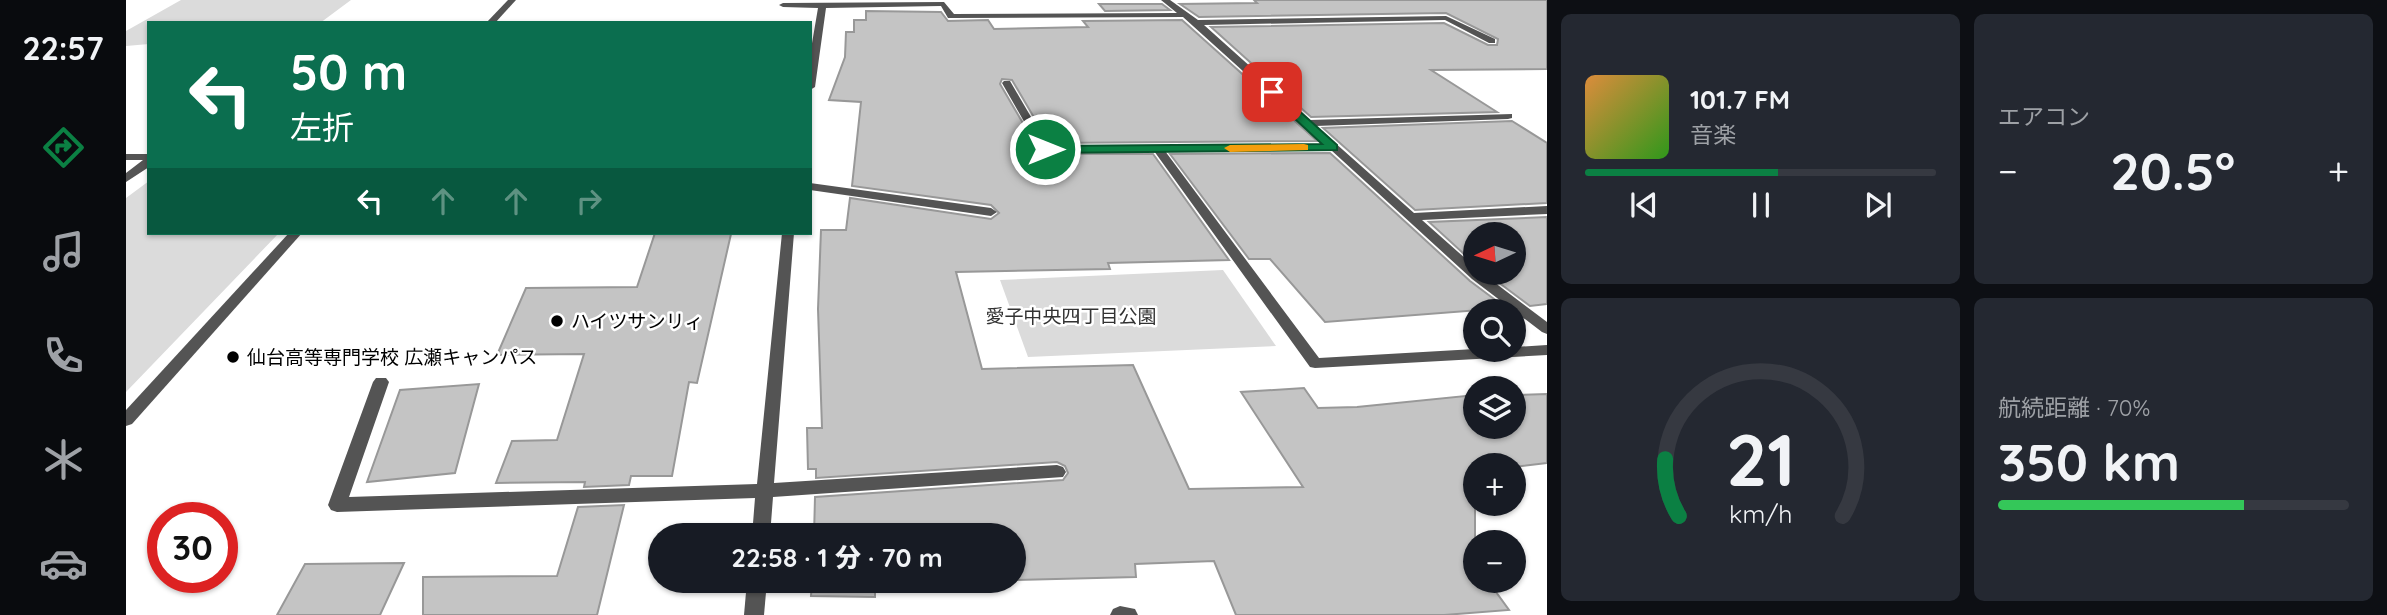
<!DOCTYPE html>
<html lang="ja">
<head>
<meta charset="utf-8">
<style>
  :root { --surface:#171b24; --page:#242831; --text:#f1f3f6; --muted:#9ea1a6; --line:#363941; --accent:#0b8043 }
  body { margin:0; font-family:Quicksand,"Noto Sans JP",sans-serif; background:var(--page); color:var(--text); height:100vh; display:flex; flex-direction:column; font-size:26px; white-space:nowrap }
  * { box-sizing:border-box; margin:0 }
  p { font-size:23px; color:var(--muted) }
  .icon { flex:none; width:38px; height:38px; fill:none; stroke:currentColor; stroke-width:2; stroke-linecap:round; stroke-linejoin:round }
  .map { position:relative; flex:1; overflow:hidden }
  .drawer { display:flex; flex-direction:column; gap:14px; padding:14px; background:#0d0f14; width:840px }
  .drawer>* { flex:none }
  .guide { position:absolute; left:21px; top:21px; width:665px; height:214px; border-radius:0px; box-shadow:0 2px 5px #0004; background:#0b6e4f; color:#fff; overflow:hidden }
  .needle { width:46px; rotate:266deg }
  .controls { position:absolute; left:1337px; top:222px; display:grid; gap:14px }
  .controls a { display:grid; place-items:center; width:63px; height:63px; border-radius:50%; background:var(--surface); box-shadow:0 2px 5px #0004; font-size:35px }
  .speed { position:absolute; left:21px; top:502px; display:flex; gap:14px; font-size:35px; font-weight:700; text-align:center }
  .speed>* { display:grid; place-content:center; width:91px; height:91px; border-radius:50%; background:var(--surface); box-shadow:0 2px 5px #0004; line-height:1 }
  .speed .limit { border:10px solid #d22; background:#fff; color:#111 }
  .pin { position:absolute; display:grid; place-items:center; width:60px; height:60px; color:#fff; margin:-30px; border-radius:14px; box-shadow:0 4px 10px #0006 }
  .me { position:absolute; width:77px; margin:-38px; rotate:90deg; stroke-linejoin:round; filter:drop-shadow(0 0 5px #0008) }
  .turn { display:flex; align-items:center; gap:24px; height:147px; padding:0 28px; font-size:32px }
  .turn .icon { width:91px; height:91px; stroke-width:2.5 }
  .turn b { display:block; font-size:49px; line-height:60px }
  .lanes { display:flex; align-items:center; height:66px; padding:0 28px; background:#0003; justify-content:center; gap:35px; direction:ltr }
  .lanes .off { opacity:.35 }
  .big { font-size:52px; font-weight:800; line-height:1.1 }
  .drawer .widget { flex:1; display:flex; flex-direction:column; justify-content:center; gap:10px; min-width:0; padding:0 24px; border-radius:10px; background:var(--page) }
  .drawer .dial { align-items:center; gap:0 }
  .dial svg { height:182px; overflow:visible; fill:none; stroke:var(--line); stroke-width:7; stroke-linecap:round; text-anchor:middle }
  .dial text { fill:var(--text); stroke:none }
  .song { display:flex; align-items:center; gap:21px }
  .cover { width:84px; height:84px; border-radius:10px; background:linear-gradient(135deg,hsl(30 70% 55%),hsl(110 70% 35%)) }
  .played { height:7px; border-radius:4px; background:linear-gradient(90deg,var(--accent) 55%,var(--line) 55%) }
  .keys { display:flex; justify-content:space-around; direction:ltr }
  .heat { display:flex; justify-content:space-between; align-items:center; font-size:38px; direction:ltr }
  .charge { height:10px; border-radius:5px; background:linear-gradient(90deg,#34c759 70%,var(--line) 0) }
  .drawer .tiles { flex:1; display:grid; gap:14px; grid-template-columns:repeat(2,1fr) }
  .trip { position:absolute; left:522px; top:523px; width:378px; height:70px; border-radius:35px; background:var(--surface); box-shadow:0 2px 5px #0004; font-weight:800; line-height:70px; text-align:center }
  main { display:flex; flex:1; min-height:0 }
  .menu { display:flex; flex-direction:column; width:126px; justify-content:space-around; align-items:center; background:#090b0e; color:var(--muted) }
  .menu .icon { width:49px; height:49px }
  .menu .current { color:var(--accent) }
  .menu b { font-size:32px; color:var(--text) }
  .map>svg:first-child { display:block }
  .green { fill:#dbdbdb }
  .building { fill:#c4c4c4; stroke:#989898; stroke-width:2 }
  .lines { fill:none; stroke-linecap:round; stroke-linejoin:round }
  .service { fill:#545454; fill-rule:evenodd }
  .minor { fill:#545454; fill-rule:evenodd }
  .route { fill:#0b8043; stroke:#07532c; stroke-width:2 }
  .slow { fill:#f59e0b }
  .poi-dot { fill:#000; stroke:#fff; stroke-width:2.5 }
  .labels { text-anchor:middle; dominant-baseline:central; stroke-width:5; stroke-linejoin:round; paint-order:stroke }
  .park-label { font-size:19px; fill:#323232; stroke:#fff }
  .poi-label { font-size:19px; fill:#000; stroke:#fff; text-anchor:start }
</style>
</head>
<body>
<main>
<nav class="menu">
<b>22:57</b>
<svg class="icon current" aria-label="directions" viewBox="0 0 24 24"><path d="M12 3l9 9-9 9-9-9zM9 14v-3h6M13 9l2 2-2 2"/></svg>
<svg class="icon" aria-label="music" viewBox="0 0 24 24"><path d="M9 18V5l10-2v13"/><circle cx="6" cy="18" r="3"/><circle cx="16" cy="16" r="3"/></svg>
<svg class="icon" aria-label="phone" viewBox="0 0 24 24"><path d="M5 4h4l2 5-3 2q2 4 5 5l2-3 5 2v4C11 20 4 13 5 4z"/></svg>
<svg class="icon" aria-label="climate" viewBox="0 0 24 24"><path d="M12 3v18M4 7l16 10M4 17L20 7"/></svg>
<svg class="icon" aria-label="car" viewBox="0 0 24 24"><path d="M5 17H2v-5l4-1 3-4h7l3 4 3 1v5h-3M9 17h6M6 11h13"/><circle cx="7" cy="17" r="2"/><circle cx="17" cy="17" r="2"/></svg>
</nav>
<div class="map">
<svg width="1421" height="615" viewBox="0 0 1421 615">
  <rect width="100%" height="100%" fill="#fff"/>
  <!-- green -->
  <g class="green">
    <polygon points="55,0 225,0 194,23 23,23 23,44 0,46 0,31"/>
    <polygon points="23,181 23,233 153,233 0,392 0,198"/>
    <polygon points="1097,270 1150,346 902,357 874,280"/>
  </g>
  <!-- building -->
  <g class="building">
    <polygon points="1128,0 1421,0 1421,69 1305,70 1371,112 1185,117 1085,27 1318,23 1362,45 1371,45 1372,39 1320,13 1073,17 1054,4 1131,3"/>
    <polygon points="973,4 1036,4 1044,10 979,11"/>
    <polygon points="740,11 815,12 822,21 862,20 868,29 962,27 957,21 1056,20 1191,141 923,143 886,80 876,79 874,84 915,154 1027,154 1103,260 982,263 984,269 830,272 856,369 1007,365 1063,489 1177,487 1115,392 1178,388 1192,408 1231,407 1349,395 1349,427 1388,427 1388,395 1421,394 1421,463 1388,467 1349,466 1349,581 1362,581 1383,610 1318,615 1110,615 1088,561 1009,564 1010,577 887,580 887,536 688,536 689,497 937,480 942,473 939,466 931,462 690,478 690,469 682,469 681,428 696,428 692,309 695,230 720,230 724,198 865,219 873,213 865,205 726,186 735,102 703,100 719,57 720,32 728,32 728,20 740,20"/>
    <polygon points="1386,121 1421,143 1421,203 1289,210 1197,128"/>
    <polygon points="1204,153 1344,281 1380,308 1199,322 1144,259 1123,259 1044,154"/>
    <polygon points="1421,217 1421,304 1404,306 1360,273 1388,273 1388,234 1349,234 1349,264 1303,222"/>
    <polygon points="529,233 605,234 571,383 563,382 546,476 505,476 503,485 458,487 459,482 370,483 386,441 431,440 458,354 371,355 400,288 511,287"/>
    <polygon points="353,384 329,473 241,482 274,390"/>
    <polygon points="498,505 471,615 297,615 297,577 431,576 452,507"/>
    <polygon points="278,563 254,615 151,615 179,564"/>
    <polygon points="686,581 853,581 749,584 749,597 685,596"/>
  </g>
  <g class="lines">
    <!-- service -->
    <g class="service">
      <polygon points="382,0 390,0 369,23 360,23"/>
      <polygon points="0,154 23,154 23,167 0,182 0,173 17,160 0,160"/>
      <polygon points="684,183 865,208 871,212 865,216 684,190"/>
      <polygon points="163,233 176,233 6,424 0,426 0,410"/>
    </g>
    <!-- minor -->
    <g class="minor">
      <polygon points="1035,0 1044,0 1072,20 1320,16 1369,39 1369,43 1363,43 1319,20 1078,25 1184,120 1386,114 1386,118 1382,119 1190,126 1288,213 1421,206 1421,214 1296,220 1349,267 1349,273 1356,273 1421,322 1421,334 1416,332 1346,279 1205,150 1039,151 1193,358 1349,349 1388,350 1388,347 1421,345 1421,355 1189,368 1184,367 1028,151 915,151 876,83 878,81 884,81 922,146 1198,144 1057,17 825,18 822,18 815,6 700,8 689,87 684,90 684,55 692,8 657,7 653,5 657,3 818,2 828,14 1051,13"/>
      <polygon points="656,233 668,233 648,483 931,465 937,467 940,472 937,477 647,497 644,536 626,536 629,498 211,512 205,510 202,505 247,382 250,378 260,378 263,382 223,497 631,484"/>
      <polygon points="621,581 641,581 638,615 618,615"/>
      <polygon points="994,606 1009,609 1012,615 984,615 987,609"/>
    </g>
  </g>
  <!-- route -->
  <polygon class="route" points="1142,90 1150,90 1211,145 1211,150 919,153 913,149 919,146 1196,144 1142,94"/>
  <!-- slow -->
  <polygon class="slow" points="1178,144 1182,145 1182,150 1104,152 1098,148 1104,145"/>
  <!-- markers -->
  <g class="poi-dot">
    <circle cx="431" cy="321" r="7"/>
    <circle cx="107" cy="357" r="7"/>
  </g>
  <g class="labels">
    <!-- park labels -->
    <g class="park-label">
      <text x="945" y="316">愛子中央四丁目公園</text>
    </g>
    <!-- poi labels -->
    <g class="poi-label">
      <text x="445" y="321">ハイツサンリィ</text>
      <text x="121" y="357">仙台高等専門学校 広瀬キャンパス</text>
    </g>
  </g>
</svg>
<div class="controls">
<a><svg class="needle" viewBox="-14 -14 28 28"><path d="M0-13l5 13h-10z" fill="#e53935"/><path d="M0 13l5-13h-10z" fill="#9ea1a6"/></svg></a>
<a><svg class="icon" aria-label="search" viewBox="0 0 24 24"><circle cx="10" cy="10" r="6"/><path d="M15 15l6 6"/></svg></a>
<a><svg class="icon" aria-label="layers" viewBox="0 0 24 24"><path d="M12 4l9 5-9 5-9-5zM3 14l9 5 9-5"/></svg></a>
<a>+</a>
<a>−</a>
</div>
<div class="speed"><div class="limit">30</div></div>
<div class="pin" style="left:1146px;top:92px;background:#d93025"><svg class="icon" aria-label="arrive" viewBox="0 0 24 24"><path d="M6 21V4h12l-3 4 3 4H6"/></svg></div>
<svg class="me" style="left:919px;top:149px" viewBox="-20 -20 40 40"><circle r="17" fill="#0b8043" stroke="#fff" stroke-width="3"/><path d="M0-11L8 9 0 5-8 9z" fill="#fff"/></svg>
<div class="trip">22:58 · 1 分 · 70 m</div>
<div class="guide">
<div class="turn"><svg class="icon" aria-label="left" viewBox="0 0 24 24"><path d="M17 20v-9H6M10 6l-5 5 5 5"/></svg><div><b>50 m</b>左折</div></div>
<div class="lanes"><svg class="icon" aria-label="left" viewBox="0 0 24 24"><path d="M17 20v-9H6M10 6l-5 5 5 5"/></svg><svg class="icon off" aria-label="ahead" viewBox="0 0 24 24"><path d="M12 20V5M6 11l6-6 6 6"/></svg><svg class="icon off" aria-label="ahead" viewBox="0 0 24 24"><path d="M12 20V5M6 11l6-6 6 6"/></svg><svg class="icon off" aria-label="right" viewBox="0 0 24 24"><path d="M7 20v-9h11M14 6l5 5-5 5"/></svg></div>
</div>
</div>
<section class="drawer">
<div class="tiles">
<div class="widget">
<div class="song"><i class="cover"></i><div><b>101.7 FM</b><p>音楽</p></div></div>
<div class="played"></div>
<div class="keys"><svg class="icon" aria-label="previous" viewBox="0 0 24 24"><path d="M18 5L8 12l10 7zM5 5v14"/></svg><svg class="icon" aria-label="pause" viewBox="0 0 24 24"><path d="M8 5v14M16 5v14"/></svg><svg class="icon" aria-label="next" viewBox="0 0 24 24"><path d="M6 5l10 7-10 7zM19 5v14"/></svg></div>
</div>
<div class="widget"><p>エアコン</p>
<div class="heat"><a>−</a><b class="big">20.5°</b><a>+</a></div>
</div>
<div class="widget dial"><svg viewBox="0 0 100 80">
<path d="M14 69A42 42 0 1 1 86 69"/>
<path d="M14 69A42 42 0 0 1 8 44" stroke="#0b8043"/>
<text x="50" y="56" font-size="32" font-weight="700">21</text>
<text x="50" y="72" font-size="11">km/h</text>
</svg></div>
<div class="widget"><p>航続距離 · 70%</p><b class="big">350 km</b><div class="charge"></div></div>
</div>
</section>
</main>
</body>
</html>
